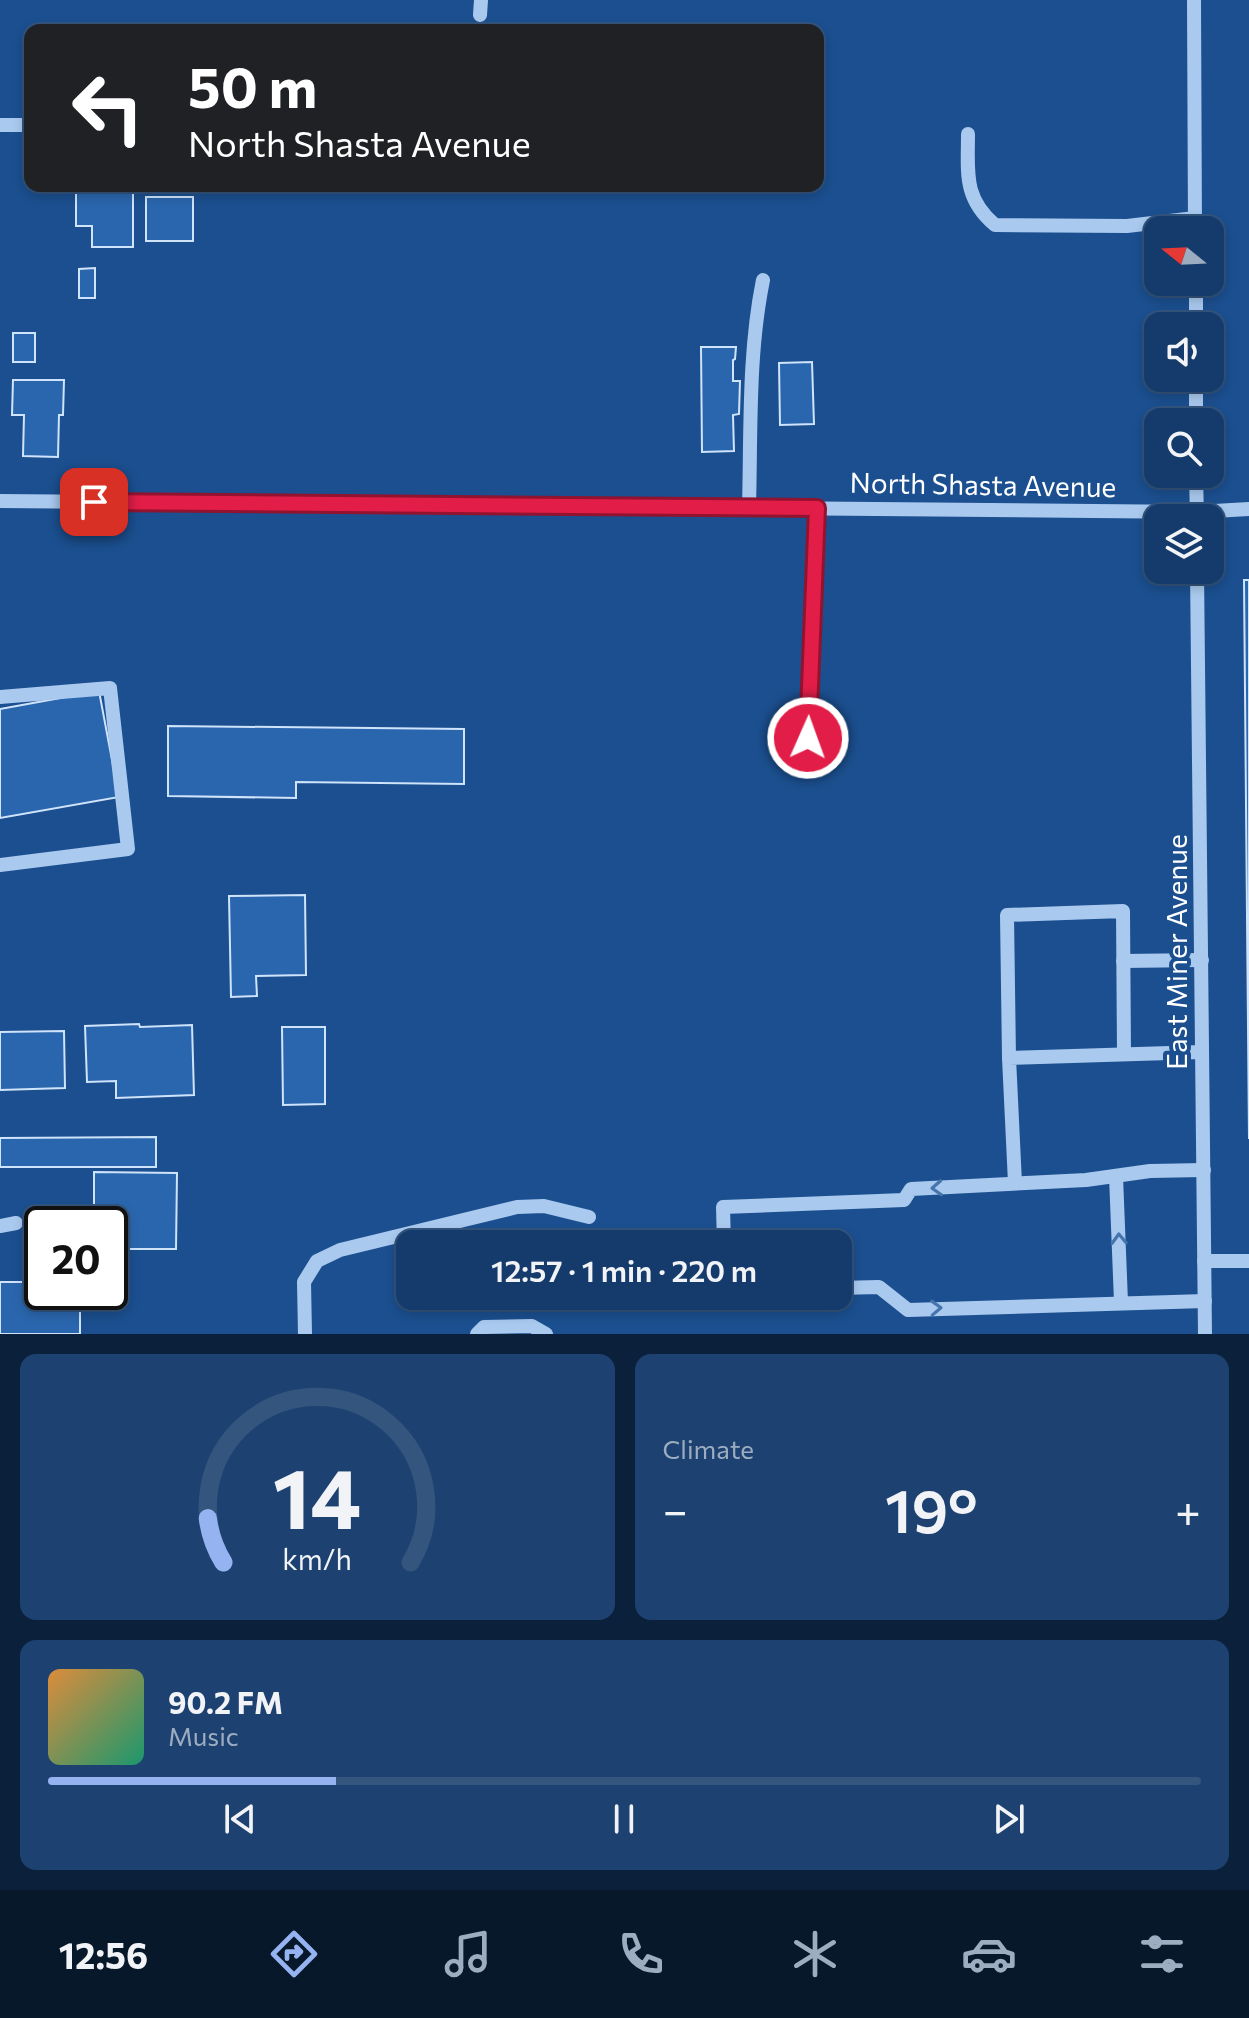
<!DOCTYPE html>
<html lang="en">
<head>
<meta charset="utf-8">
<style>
  :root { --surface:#143b6b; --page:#1d4271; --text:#f1f3f6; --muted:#9dadc1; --line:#33557e; --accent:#95b2f1 }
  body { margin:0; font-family:Commissioner,sans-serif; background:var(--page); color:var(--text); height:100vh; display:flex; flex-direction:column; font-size:30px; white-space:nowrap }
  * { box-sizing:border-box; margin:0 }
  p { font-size:26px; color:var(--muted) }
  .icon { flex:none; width:44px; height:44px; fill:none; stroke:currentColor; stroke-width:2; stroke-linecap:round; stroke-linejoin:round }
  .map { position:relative; height:1334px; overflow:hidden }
  .panel { display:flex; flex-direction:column; gap:20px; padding:20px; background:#0b203b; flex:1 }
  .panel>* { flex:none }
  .guide { position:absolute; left:24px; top:24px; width:800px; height:168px; border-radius:16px; box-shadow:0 4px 12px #0003,0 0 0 2px var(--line); background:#202124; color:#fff; overflow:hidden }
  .needle { width:52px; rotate:288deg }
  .controls { position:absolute; left:1144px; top:216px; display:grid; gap:16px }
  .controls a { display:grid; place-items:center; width:80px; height:80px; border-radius:16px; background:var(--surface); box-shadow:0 4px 12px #0003,0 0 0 2px var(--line); font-size:40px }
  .speed { position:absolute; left:24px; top:1206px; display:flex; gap:16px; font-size:40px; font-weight:700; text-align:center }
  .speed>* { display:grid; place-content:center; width:104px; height:104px; border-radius:50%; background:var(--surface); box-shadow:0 4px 12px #0003,0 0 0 2px var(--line); line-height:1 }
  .speed .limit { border:4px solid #111; border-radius:12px; background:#fff; color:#111 }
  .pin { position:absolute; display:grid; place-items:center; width:68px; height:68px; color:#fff; margin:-34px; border-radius:16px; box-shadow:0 4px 12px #0006 }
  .me { position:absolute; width:88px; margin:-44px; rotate:2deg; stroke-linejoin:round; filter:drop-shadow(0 0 6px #0008) }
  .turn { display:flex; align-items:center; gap:28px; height:168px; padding:0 32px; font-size:36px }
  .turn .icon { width:104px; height:104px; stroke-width:2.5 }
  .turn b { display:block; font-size:56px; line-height:68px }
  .big { font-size:60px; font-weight:600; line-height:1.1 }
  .panel .widget { flex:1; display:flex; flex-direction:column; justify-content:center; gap:12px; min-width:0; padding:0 28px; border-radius:16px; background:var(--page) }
  .panel .dial { align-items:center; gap:0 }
  .dial svg { height:208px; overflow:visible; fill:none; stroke:var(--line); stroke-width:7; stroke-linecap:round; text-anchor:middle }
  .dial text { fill:var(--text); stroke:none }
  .song { display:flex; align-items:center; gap:24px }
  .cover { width:96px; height:96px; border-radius:12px; background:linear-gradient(135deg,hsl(30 70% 55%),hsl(160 70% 35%)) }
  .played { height:8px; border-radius:4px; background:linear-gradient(90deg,var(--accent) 25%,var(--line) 25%) }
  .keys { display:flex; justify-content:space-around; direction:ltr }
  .heat { display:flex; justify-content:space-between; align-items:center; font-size:44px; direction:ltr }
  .panel .tiles { flex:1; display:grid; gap:20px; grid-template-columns:1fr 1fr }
  .widget:last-child { grid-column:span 2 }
  .trip { position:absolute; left:396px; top:1230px; width:456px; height:80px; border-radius:16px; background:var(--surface); box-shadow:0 4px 12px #0003,0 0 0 2px var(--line); font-weight:600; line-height:80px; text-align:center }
  .tab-bar { display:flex; height:128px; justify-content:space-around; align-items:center; background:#08182b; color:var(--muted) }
  .tab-bar .icon { width:56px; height:56px }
  .tab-bar .active { color:var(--accent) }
  .tab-bar b { font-size:36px; color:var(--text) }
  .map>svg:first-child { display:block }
  .building { fill:#2a66ad; stroke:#cfe3fa; stroke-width:2 }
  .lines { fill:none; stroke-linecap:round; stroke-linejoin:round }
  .minor { stroke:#a9c9ee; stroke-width:14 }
  .oneway { stroke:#4674ac }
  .route-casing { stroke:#92132f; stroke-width:20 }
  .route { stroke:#e11d48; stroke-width:14 }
  .labels { text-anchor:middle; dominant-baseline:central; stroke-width:8; stroke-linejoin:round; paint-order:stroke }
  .street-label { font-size:28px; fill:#fff; stroke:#1b4f8f }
</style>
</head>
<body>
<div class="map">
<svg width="1249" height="1334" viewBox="0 0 1249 1334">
  <rect width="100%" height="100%" fill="#1b4f8f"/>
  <!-- building -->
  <g class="building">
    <polygon points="73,186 106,186 106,189 115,190 115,193 133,193 133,247 92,247 92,226 76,226 76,188"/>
    <rect x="146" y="197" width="47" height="44"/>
    <polygon points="95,268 95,298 79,298 79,269"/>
    <rect x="13" y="333" width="22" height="29"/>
    <polygon points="701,347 736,347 735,359 733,360 733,381 740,381 739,414 733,415 734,451 702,452"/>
    <polygon points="812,362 814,424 780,425 779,363"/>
    <polygon points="13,380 64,380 63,415 59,415 58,457 23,456 24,415 12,415"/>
    <polygon points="1244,580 1249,580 1249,1139"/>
    <polygon points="99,691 119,797 0,818 0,709"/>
    <polygon points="168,726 464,729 464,784 296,782 296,798 168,796"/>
    <polygon points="305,895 306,975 256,976 257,996 231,997 229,896"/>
    <polygon points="139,1024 140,1027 192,1025 194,1095 116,1098 116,1081 87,1082 85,1026"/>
    <polygon points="282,1027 325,1027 325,1104 283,1105"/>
    <polygon points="64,1031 65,1088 0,1090 0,1032"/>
    <polygon points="156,1137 156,1167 0,1167 0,1138"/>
    <polygon points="94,1172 177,1173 176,1249 110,1249 110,1224 94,1224"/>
    <polygon points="0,1282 42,1282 42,1292 80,1292 80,1334 0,1334"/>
  </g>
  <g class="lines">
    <!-- minor -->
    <g class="minor">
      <polyline points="1194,0 1195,230"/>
      <polyline points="480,15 481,0"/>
      <polyline points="0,125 30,125"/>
      <path d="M968,134c0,38 -5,64 27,91l132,1 68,-8"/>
      <polyline points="1196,282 1196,326"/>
      <polyline points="1196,378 1196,422"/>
      <polyline points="1196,474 1197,518"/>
      <polyline points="0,501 1197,512 1249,509"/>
      <path d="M749,508c2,-76 -1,-154 14,-228"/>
      <polyline points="1197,570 1205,1334"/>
      <polyline points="0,697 110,688 128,849 0,865"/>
      <polyline points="808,738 817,508"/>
      <polyline points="1123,961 1202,960"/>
      <polyline points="1009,1058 1007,915 1123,911 1124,1054"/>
      <polyline points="1116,1176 1121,1302"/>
      <polyline points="1015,1183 1009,1058 1202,1052"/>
      <polyline points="0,1226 16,1223"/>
      <polyline points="724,1244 723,1207 904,1200 911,1189 1086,1180 1150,1171 1204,1170"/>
      <polyline points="1204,1261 1249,1261"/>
      <polyline points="838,1288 879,1287 908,1310 1205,1301"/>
      <polyline points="305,1334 304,1282 317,1261 340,1250 517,1207 544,1206 589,1217"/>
      <polyline points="477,1334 484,1327 532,1326 546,1334"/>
    </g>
  </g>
  <!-- one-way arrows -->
  <defs><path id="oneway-chevron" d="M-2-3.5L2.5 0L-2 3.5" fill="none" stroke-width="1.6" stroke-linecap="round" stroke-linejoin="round" transform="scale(2)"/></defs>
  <g class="oneway">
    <use href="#oneway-chevron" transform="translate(937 1188) rotate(177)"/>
    <use href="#oneway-chevron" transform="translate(1119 1239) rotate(-92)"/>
    <use href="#oneway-chevron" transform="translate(936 1308) rotate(-2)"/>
  </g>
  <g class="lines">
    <defs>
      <polyline id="route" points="94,502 817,508 808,738"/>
    </defs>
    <!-- route casing -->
    <use href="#route" class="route-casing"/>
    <!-- route -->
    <use href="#route" class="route"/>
  </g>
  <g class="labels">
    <!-- street labels -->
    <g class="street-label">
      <text transform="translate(983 484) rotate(1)">North Shasta Avenue</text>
      <text transform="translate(1176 952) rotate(-90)">East Miner Avenue</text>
    </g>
  </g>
</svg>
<div class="controls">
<a><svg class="needle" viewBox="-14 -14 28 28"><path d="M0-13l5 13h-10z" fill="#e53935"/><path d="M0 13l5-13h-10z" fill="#9dadc1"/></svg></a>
<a><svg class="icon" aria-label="sound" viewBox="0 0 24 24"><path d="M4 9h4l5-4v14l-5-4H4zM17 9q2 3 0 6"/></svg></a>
<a><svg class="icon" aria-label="search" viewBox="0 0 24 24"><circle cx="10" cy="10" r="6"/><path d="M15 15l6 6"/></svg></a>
<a><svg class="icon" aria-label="layers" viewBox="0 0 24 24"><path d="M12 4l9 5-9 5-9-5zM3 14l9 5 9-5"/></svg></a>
</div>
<div class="speed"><div class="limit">20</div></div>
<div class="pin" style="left:94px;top:502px;background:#d93025"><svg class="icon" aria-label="arrive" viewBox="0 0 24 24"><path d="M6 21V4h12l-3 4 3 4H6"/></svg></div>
<svg class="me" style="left:808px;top:738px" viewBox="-20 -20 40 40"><circle r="17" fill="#e11d48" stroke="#fff" stroke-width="3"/><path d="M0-11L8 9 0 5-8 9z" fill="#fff"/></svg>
<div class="trip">12:57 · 1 min · 220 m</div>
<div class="guide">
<div class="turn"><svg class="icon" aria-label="left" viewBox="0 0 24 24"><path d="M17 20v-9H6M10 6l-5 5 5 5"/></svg><div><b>50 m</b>North Shasta Avenue</div></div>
</div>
</div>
<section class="panel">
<div class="tiles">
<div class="widget dial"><svg viewBox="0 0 100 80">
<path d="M14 69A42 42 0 1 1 86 69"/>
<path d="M14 69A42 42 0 0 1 8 52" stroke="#95b2f1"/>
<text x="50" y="56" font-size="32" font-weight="700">14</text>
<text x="50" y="72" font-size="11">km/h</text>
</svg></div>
<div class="widget"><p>Climate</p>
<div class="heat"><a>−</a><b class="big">19°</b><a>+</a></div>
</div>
<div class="widget">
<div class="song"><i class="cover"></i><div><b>90.2 FM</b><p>Music</p></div></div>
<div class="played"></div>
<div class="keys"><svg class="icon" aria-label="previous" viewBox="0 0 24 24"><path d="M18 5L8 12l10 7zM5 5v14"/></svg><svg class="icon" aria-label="pause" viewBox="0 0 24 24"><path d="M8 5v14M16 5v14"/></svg><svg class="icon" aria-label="next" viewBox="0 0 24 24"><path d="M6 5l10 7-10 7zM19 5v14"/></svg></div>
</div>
</div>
</section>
<nav class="tab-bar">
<b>12:56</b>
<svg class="icon active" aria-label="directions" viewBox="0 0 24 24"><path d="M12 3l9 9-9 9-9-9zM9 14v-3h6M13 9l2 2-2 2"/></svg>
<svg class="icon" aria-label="music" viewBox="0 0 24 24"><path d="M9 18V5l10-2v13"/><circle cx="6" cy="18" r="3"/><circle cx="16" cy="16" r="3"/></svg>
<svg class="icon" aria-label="phone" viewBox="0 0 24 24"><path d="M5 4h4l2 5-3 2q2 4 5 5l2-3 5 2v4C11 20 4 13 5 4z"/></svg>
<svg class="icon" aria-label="climate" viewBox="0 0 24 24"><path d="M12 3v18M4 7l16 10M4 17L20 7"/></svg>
<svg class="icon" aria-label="car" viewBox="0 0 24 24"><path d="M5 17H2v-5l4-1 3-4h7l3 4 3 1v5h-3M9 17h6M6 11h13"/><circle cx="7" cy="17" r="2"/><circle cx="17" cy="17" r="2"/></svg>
<svg class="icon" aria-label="filters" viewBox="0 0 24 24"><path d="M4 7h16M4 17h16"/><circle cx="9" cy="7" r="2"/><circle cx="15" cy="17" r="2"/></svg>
</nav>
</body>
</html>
